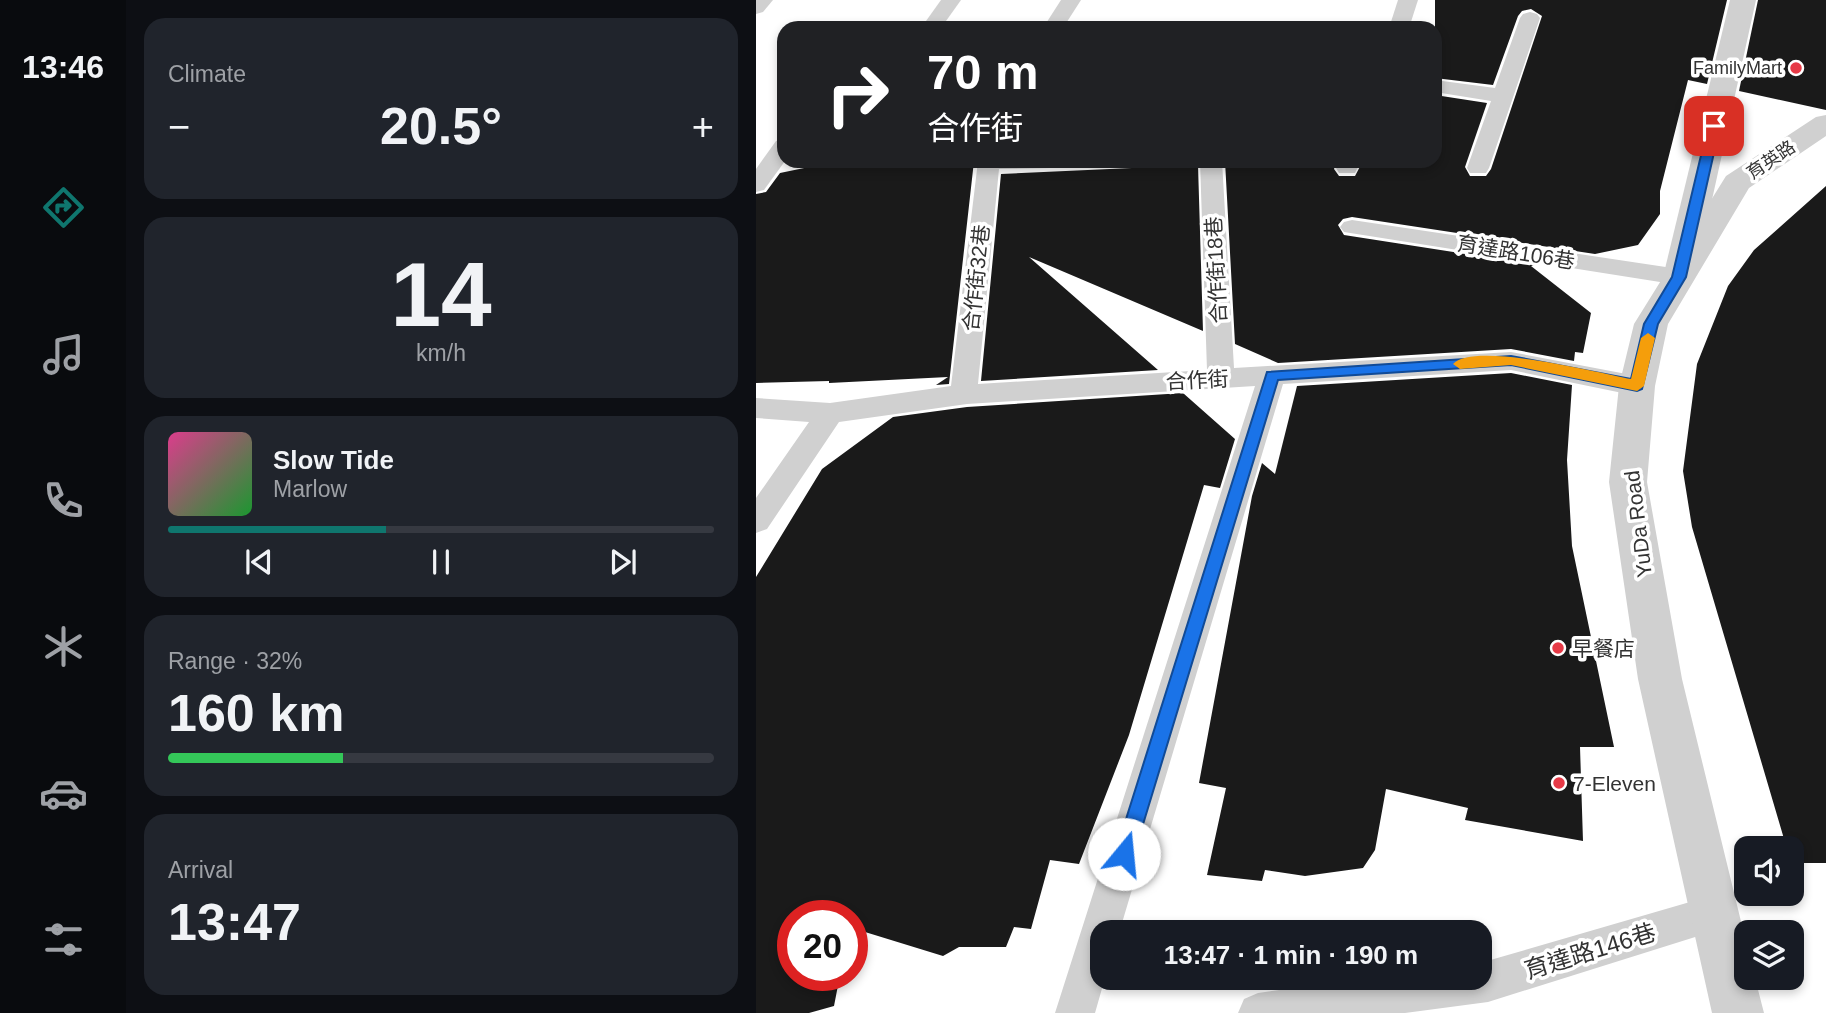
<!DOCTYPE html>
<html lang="en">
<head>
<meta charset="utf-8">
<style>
  :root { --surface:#171b24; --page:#20242c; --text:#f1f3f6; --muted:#9ea1a6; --line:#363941; --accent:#0f766e }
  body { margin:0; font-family:Arial,"Noto Sans TC",sans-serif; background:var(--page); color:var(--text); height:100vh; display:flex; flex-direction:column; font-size:26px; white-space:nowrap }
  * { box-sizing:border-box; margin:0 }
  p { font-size:23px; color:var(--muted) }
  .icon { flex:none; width:38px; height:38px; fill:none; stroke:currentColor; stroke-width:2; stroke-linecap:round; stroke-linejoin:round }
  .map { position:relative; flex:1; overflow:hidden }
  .drawer { display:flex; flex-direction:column; gap:18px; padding:18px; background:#0d0f14; width:630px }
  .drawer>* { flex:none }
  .top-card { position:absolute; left:21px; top:21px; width:665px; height:147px; border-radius:21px; box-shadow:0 4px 10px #0003; background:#202124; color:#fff; overflow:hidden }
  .fabs { position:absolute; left:978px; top:836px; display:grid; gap:14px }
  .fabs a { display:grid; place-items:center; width:70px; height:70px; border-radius:14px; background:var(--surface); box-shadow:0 4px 10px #0003; font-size:35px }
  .speed { position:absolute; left:21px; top:900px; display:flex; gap:14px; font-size:35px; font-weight:700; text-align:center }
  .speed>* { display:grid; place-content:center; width:91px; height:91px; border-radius:50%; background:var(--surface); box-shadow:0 4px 10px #0003; line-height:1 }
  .speed .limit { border:10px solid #d22; background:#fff; color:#111 }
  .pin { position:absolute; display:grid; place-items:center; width:60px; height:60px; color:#fff; margin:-30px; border-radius:14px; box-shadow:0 4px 10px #0006 }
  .me { position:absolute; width:77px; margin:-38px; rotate:17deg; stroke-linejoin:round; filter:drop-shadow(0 0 5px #0008) }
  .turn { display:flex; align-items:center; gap:24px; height:147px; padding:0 35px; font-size:32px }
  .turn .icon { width:91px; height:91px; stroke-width:2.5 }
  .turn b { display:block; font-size:49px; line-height:60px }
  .big { font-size:52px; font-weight:700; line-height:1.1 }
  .drawer .widget { flex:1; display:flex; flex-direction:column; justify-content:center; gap:10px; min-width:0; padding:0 24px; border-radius:21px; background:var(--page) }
  .drawer .dial { align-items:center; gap:0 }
  .dial b { font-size:91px; line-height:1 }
  .song { display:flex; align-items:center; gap:21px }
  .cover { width:84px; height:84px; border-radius:10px; background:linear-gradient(135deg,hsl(330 70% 55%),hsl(130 70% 35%)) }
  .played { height:7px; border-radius:4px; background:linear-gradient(90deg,var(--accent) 40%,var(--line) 40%) }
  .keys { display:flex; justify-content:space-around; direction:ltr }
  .heat { display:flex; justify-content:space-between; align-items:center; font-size:38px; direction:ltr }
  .charge { height:10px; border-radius:5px; background:linear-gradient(90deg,#34c759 32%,var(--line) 0) }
  .trip { position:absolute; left:334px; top:920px; width:402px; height:70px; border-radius:21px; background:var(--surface); box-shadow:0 4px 10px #0003; font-weight:700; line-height:70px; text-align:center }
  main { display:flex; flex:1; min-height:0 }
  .tabs { display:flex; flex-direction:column; width:126px; justify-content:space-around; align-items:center; background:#090b0e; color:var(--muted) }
  .tabs .icon { width:49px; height:49px }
  .tabs .current { color:var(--accent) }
  .tabs b { font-size:32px; color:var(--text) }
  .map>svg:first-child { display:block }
  .building { fill:#1a1a1a }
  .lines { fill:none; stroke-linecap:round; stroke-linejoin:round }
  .service { fill:#d0d0d0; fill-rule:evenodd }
  .minor { fill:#d0d0d0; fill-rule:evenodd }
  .tertiary { fill:#d0d0d0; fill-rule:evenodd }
  .route { fill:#1a73e8; stroke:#114b97; stroke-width:2 }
  .slow { fill:#f59e0b }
  .poi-dot { fill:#e63946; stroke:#fff; stroke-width:2.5 }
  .labels { text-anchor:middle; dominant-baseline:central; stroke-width:7; stroke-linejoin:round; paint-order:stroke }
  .far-poi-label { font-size:18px; fill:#333; stroke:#fff; text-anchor:end }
  .far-street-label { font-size:18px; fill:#333; stroke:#fff }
  .street-label { font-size:21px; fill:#333; stroke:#fff }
  .poi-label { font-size:21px; fill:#333; stroke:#fff; text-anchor:start }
  .near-street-label { font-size:24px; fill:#333; stroke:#fff }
</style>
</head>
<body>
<main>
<nav class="tabs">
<b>13:46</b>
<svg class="icon current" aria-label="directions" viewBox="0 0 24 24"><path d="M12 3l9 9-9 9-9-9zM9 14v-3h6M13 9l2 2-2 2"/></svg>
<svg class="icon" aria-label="music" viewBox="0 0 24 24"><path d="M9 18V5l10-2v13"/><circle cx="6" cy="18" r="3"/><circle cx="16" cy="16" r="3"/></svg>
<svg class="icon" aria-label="phone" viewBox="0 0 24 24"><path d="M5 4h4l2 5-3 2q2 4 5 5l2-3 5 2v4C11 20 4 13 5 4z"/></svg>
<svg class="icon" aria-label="climate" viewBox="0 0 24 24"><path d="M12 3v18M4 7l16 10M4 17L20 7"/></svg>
<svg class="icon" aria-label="car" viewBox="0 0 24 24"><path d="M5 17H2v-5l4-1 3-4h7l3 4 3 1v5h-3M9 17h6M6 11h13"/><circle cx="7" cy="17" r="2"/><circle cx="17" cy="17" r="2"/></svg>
<svg class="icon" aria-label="filters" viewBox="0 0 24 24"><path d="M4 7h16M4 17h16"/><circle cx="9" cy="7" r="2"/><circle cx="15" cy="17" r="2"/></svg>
</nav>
<section class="drawer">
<div class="widget"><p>Climate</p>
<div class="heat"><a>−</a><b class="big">20.5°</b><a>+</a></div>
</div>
<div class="widget dial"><b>14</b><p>km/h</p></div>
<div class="widget">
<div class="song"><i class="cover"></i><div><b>Slow Tide</b><p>Marlow</p></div></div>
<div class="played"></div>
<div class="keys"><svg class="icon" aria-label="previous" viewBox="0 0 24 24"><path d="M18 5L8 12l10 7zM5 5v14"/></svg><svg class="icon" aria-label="pause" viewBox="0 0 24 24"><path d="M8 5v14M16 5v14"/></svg><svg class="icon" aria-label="next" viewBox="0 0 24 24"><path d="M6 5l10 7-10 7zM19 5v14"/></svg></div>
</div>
<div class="widget"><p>Range · 32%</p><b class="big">160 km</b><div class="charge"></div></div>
<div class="widget"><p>Arrival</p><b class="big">13:47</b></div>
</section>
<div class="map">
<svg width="1070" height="1013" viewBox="0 0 1070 1013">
  <rect width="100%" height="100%" fill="#fff"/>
  <!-- building -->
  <g class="building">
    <polygon points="679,0 971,0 951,84 932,80 904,191 904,214 882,245 839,254 596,217 587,219 582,225 588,235 781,265 775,266 835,313 827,353 819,352 818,361 755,349 522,363 479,344 469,161 580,161 578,169 583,176 599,176 607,161 679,161 679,95 731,103 709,167 714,176 730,176 735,169 786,16 775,9 766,11 762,16 737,85 679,78"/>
    <polygon points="1002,0 1070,0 1070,110 983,91"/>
    <polygon points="82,161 218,161 193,384 180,385 192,377 73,383 73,381 0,383 0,194 10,192 24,173"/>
    <polygon points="442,165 447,331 273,257 402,370 225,381 245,174"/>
    <polygon points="1070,186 1070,863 1036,863 1036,849 1031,849 936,527 927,471 941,364 972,286 998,250"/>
    <polygon points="755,373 816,385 811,460 816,546 858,747 824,747 827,841 709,820 712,808 630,789 619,850 607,868 549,876 509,870 506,881 451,875 470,788 443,783 496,496 506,463 519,474 541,386"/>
    <polygon points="427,393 479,439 464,488 448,485 373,735 323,864 294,860 275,929 258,927 250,947 203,947 187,956 96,928 96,915 37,915 37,975 84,975 78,1006 53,1013 0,1013 0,577 66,469 137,417 211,407"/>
  </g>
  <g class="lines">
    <!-- service -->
    <g class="service">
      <polygon points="0,0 17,0 7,12 0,14"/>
      <polygon points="185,0 205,0 185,28 165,28"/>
      <polygon points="305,0 325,0 307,28 287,28"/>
      <polygon points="642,0 662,0 653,28 633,28"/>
      <polygon points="774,12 781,14 784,18 733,168 730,173 714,173 711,168 735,101 679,92 679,80 739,88 764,18 767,14"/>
      <polygon points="28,139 29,161 8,190 0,192 0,169 20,141"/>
      <polygon points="222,161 305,161 302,166 294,168 243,169 222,384 451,370 444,161 466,161 478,368 755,352 881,376 891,379 895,386 891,393 881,396 755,370 527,384 363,933 346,933 346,978 349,978 339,1013 299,1013 499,386 211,404 83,422 11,529 0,533 0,498 53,422 0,418 0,398 74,403 195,386"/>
      <polygon points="583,161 605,161 599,173 583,173 580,168"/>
      <polygon points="596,220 923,269 932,271 936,277 932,283 923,285 588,232 584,227 588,222"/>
      <polygon points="958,895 971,901 977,914 971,927 732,1002 649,1013 482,1013 488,999 502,993 612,978 724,978 724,963"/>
    </g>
    <!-- minor -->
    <polygon class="minor" points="974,0 1000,0 939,277 934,284 923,287 912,284 907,277"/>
    <!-- tertiary -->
    <polygon class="tertiary" points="1070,115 1070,136 993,188 912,324 899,386 891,482 926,679 990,942 990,978 999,978 1008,1013 956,1013 882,679 853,482 863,386 878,324 970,176 1060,117"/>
  </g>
  <!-- route -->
  <polygon class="route" points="958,122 964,126 930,277 902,324 886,389 881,391 755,365 522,380 378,854 375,860 368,863 361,860 359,854 511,372 755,356 875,379 888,324 916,277 952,126"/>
  <!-- slow -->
  <path class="slow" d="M892,333l7,5 -11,48 -7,5 -126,-26 -51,4 -7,-5c20,-23 147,9 178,15l10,-41z"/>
  <!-- markers -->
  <g class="poi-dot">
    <circle cx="1040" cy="68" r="7"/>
    <circle cx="802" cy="648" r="7"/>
    <circle cx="803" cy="783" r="7"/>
  </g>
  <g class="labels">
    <!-- far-poi labels -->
    <g class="far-poi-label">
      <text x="1026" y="68">FamilyMart</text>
    </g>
    <!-- far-street labels -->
    <g class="far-street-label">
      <text transform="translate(1015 160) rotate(-34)">育英路</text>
    </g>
    <!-- street labels -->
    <g class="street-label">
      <text transform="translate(760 252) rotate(9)">育達路106巷</text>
      <text transform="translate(460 270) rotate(-93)">合作街18巷</text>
      <text transform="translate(220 278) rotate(-84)">合作街32巷</text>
      <text transform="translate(441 380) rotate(-3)">合作街</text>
      <text transform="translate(882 524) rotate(-97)">YuDa Road</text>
    </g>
    <!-- poi labels -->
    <g class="poi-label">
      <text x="816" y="648">早餐店</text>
      <text x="817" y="783">7-Eleven</text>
    </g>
    <!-- near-street labels -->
    <g class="near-street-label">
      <text transform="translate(834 951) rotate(-17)">育達路146巷</text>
    </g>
  </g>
</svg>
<div class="fabs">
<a><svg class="icon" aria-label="sound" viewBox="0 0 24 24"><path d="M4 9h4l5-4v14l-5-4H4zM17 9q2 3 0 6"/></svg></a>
<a><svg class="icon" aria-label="layers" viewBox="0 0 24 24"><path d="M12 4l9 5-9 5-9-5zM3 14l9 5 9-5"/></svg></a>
</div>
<div class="speed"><div class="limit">20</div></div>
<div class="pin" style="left:958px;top:126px;background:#d93025"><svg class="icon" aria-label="arrive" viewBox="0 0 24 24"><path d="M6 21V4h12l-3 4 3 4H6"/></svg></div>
<svg class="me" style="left:368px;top:854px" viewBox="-20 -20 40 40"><circle r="19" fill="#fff"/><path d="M0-13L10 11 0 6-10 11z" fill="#1a73e8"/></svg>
<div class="trip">13:47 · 1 min · 190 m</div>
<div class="top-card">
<div class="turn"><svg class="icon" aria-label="right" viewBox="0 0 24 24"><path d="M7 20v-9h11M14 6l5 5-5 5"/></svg><div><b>70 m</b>合作街</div></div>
</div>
</div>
</main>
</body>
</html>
